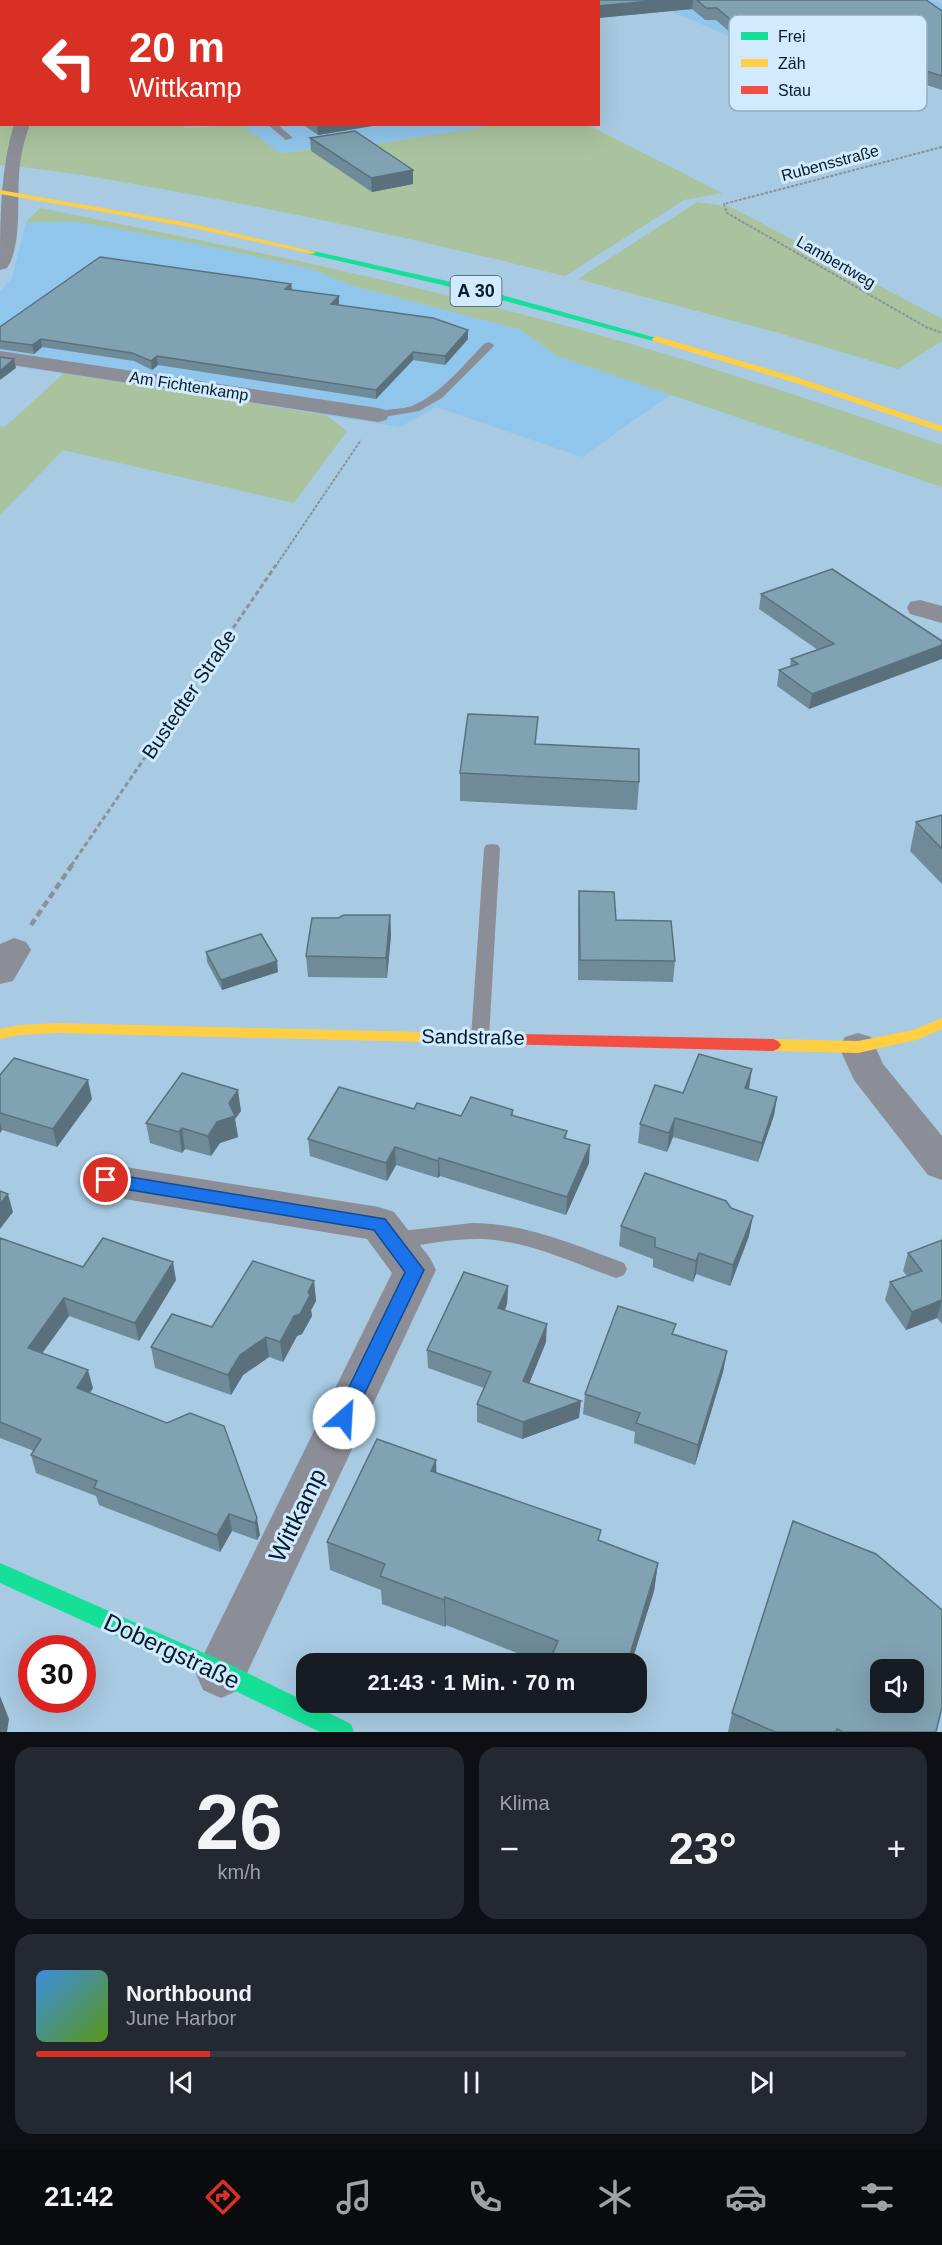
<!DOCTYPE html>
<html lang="de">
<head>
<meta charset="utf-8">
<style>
  :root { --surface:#171b24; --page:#242831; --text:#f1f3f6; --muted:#9ea1a6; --line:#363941; --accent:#d93025 }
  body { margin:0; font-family:Helvetica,sans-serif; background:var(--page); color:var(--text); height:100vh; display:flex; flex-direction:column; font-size:22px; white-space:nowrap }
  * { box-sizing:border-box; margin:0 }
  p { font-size:20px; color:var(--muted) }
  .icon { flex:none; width:33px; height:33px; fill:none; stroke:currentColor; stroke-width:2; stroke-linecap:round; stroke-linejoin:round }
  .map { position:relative; height:1732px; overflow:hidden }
  .drawer { display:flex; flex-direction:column; gap:15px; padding:15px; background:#0d0f14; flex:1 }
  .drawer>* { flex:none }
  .guide { position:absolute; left:0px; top:0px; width:600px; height:126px; box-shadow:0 6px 24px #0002; background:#d93025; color:#fff; overflow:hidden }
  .controls { position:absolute; left:870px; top:1659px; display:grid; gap:12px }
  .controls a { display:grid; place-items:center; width:54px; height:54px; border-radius:12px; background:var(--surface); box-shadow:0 6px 24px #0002; font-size:30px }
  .speed { position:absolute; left:18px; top:1635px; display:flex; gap:12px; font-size:30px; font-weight:700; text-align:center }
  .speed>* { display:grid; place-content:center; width:78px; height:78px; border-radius:50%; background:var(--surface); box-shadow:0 6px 24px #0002; line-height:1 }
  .speed .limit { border:9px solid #d22; background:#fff; color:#111 }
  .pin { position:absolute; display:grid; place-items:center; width:51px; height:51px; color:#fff; margin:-26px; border:3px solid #fff; border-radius:50%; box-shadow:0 2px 6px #0007 }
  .me { position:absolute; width:66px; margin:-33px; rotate:26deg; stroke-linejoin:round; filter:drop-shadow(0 0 4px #0008) }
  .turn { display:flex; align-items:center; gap:21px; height:126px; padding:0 30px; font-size:27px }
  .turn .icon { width:78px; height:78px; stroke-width:2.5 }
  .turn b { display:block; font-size:42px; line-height:51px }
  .big { font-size:45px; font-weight:700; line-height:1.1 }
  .drawer .widget { flex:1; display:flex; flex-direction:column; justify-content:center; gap:9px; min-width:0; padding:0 21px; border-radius:18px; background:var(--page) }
  .drawer .dial { align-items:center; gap:0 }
  .dial b { font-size:78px; line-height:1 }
  .song { display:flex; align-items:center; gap:18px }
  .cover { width:72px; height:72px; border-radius:9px; background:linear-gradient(135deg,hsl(210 70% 55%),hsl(90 70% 35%)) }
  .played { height:6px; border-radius:3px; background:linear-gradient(90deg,var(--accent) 20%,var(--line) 20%) }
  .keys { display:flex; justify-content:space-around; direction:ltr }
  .heat { display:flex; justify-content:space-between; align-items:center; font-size:33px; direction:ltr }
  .drawer .tiles { flex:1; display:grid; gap:15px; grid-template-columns:1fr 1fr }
  .widget:last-child { grid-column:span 2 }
  .trip { position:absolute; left:296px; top:1653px; width:351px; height:60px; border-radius:18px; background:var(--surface); box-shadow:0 6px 24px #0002; font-weight:700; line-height:60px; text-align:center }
  .tabs { display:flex; height:96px; justify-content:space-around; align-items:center; background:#090b0e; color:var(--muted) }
  .tabs .icon { width:42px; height:42px }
  .tabs .current { color:var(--accent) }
  .tabs b { font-size:27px; color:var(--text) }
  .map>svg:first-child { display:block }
  .built { fill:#90c6ec }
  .green { fill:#a9c39e }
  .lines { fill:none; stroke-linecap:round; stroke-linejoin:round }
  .path-far2 { stroke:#89929c; stroke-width:2; stroke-dasharray:3 1.5; stroke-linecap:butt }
  .path-far1 { stroke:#89929c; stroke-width:3; stroke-dasharray:5 3; stroke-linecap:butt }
  .path { stroke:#89929c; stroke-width:4.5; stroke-dasharray:7 4; stroke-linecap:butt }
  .lane { fill:#8c8e97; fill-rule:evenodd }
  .street { fill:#8c8e97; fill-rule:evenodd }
  .fast { fill:#16e098; fill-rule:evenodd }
  .slow { fill:#ffcf43; fill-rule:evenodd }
  .jam { fill:#f24e42; fill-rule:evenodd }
  .wall { fill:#6f8b99 }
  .shaded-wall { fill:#5a717d }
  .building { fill:#81a2b2; stroke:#5a717d; stroke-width:1.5; fill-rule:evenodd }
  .route { fill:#1a73e8; stroke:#114b97; stroke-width:1.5 }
  .labels { text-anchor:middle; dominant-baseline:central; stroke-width:6; stroke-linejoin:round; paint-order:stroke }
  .far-street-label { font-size:16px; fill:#031d2d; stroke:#d2eafd }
  .shield { fill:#d2eafd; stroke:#415a6b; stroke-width:1.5 }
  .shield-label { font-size:18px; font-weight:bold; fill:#031d2d }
  .street-label { font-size:20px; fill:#031d2d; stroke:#d2eafd }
  .near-street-label { font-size:24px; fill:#031d2d; stroke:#d2eafd }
  .key { fill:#d2eafd; stroke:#94acbf; stroke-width:1.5 }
  .key-label { font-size:16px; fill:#031d2d }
</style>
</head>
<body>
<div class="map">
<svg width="942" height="1732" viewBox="0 0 942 1732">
  <rect width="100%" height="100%" fill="#a8cae2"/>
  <!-- built -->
  <g class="built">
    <polygon points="583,0 930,0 942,3 942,68 848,87 675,13 660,5"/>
    <polygon points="241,125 497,125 351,148 346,145 280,153"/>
    <polygon points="26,222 80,222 217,248 312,269 353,286 519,329 557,356 671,394 582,457 436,407 400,427 0,364 0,292 12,278"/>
  </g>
  <!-- green -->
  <g class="green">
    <path d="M0,0h190l-188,2v122h181l2,4 56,-3 39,28 66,-8 5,3 146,-23h91l134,68 -38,7 -119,76c-126,-31 -253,-60 -381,-83 -61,-11 -122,-23 -184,-28z"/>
    <polygon points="697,202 731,207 942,319 942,341 898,369 775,332 578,279"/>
    <path d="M40,208c170,34 341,68 508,113 133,35 264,79 394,124v42l-385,-131 -38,-27 -166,-43 -41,-17 -95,-21 -137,-26h-54z"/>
    <polygon points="64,373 326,415 347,431 294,503 63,450 0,515 0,426 5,427"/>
  </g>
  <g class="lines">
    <!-- path-far2 -->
    <g class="path-far2">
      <polyline points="942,147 724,204 727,213 926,327 942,333"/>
      <polyline points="275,567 361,440"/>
    </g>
    <!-- path-far1 -->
    <polyline class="path-far1" points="71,866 276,565"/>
    <!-- path -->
    <polyline class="path" points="31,925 72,865"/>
    <!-- lane -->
    <g class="lane">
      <polygon points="205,0 216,2 206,2"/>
      <polygon points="267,124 277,124 293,138 286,140"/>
      <path d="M489,342l5,3 -1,2 -51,51 -23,13 -41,7 -6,-3c11,-8 29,-4 42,-10 28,-12 50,-41 71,-62z"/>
      <polygon points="492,844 498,845 500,849 489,1037 487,1042 480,1044 473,1042 471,1037 484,849 486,845"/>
      <path d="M472,1223c54,0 102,22 152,40l3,6 -3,6 -8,3c-43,-15 -85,-36 -132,-39 -30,-1 -61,5 -91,11l-7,-3 -3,-6 3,-6 7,-3z"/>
    </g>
    <!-- street -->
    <g class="street">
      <polygon points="196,0 210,0 195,2"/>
      <path d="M14,124h16c-6,17 -10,33 -11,51 -2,26 3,71 -12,93l-7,2c0,-49 0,-99 14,-146z"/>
      <polygon points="0,351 378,408 386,410 389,415 386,420 378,422 0,363"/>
      <polygon points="920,600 942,606 942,623 910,614 907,608 910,602"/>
      <polygon points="14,938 26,942 31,950 13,981 0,984 0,944"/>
      <polygon points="858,1033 871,1037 883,1064 942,1136 942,1180 928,1175 854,1080 839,1047 845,1037"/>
      <polygon points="106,1164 379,1207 394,1212 430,1258 436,1270 239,1690 221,1698 203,1690 195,1672 392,1273 367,1239 106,1196 92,1191 86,1180 92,1169"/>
    </g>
    <!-- fast -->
    <g class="fast">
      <polygon points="309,250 473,287 660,339 653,341 468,291 309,254"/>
      <polygon points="0,1563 229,1664 351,1724 354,1732 320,1732 213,1680 0,1583"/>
    </g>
    <!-- slow -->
    <g class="slow">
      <polygon points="0,190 189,223 316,252 312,254 189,227 0,194"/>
      <polygon points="656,336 799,378 942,426 942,432 793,382 653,341 652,339"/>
      <polygon points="942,1018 942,1029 916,1040 858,1053 773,1051 768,1049 765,1045 768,1041 773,1039 858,1041 913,1030"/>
      <polygon points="58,1023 463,1033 468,1034 471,1038 468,1042 463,1043 58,1033 19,1035 0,1039 0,1029 19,1025"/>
    </g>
    <!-- jam -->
    <polygon class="jam" points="463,1033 773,1039 778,1041 781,1045 778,1049 773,1051 463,1043 458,1042 455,1038 458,1034"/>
  </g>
  <!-- wall -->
  <g class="wall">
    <polygon points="243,0 926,0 942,11 942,90 893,74 876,77 738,33 731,33 716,20 705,20 692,9 598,18 598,2"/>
    <polygon points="302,124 384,124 318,135"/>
    <polygon points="310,138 413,184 372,192 311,151"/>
    <polygon points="291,284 292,290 339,296 339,305 468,330 468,339 445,365 413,360 376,399 158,365 152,370 134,361 42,347 34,354 0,349 0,327"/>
    <polygon points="761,594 942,641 809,709 777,686 779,670 790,666 791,659 818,650 759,609"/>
    <polygon points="460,773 639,782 637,810 460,801"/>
    <polygon points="942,815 942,884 910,851 916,822"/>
    <polygon points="579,891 616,920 675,961 673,982 578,980 578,911"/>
    <polygon points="390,915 391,935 387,978 308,977 306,956 338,918"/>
    <polygon points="206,952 278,972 222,990 207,962"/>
    <polygon points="0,1075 92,1099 57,1147 2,1130 0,1133"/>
    <polygon points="748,1089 777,1097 774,1115 758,1162 673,1137 667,1152 638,1143 640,1124 683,1093"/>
    <polygon points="513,1110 513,1116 567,1131 566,1138 589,1163 566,1215 440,1176 438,1178 396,1165 387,1181 310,1156 308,1139 461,1116"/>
    <polygon points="241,1111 235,1119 238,1137 220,1143 211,1156 185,1149 182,1153 150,1143 146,1123"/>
    <polygon points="621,1226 749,1236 730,1286 696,1274 693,1282 653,1267 653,1259 619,1246"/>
    <polygon points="0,1238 83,1267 176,1280 139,1341 69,1316 42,1353 93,1388 90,1393 167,1423 224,1426 260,1535 257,1540 232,1531 220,1552 99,1505 96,1496 36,1473 31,1455 34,1451 0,1438"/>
    <polygon points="942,1240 942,1324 937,1318 906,1330 885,1300 890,1282 907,1276 903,1271 908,1253"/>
    <polygon points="314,1281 316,1301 311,1310 312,1316 302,1334 297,1336 283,1362 269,1357 243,1375 231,1395 155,1368 151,1347 212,1327"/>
    <polygon points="508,1286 507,1304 505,1310 546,1342 529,1383 579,1418 522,1439 477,1422 477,1404 484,1388 428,1368 427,1350"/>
    <polygon points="675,1334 727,1351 723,1372 695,1465 634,1443 635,1432 583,1414 585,1394"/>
    <polygon points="436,1460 436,1473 600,1541 658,1563 654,1591 631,1664 545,1664 446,1625 445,1627 382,1604 381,1590 330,1570 327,1542"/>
    <polygon points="609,1702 619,1702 618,1706"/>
    <polygon points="732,1713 936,1732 728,1732"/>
  </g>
  <!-- shaded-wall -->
  <g class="shaded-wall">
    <polygon points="661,0 693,0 692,9 598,18 598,6"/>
    <polygon points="895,61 893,74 876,77 878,65"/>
    <polygon points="317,124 384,124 318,135"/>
    <polygon points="413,170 413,184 372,192 371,178"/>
    <polygon points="291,284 292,292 285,289"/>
    <polygon points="339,296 339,304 331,312 331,304"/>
    <polygon points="468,330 468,339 445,365 445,356"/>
    <polygon points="41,339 42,347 34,354 32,345"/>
    <polygon points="413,352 413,360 376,399 376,390"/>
    <polygon points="157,356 158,365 152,370 151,361"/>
    <polygon points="14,359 16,368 0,380 0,371"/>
    <polygon points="942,645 942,659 809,709 812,694"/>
    <polygon points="390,915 391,935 387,978 386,958"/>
    <polygon points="277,961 278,972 222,990 221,980"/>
    <polygon points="752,1069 749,1088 742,1107 745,1088"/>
    <polygon points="88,1080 92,1099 57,1147 53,1129"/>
    <polygon points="238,1090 241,1111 235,1119 238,1137 220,1143 211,1156 208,1136"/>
    <polygon points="777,1097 774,1115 758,1162 762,1143"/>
    <polygon points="675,1118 673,1137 667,1152 669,1133"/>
    <polygon points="0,1122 2,1130 0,1133"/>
    <polygon points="182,1128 185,1149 182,1153 179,1132"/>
    <polygon points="590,1145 589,1163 566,1215 567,1197"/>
    <polygon points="395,1147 396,1165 387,1181 386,1163"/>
    <polygon points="439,1158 440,1176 438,1178 438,1161"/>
    <polygon points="8,1194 13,1212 0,1229 0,1204"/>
    <polygon points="753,1216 749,1236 730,1286 733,1265"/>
    <polygon points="699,1253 696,1274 693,1282 696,1261"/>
    <polygon points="173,1262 176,1280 139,1341 135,1323"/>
    <polygon points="314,1281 316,1301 311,1310 312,1316 302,1334 297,1336 283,1362 280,1342"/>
    <polygon points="508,1286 507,1304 498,1326 498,1308"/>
    <polygon points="64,1298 69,1316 33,1366 28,1348"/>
    <polygon points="942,1300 937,1318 906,1330 912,1312"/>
    <polygon points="547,1324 546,1342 523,1399 523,1381"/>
    <polygon points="266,1337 269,1357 243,1375 231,1395 228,1375 240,1355"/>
    <polygon points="727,1351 723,1372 695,1465 698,1445"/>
    <polygon points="88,1370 93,1388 81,1406 77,1388"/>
    <polygon points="581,1401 579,1418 522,1439 523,1422"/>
    <polygon points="436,1460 437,1489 431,1471"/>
    <polygon points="229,1514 232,1531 220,1552 217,1535"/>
    <polygon points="257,1518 260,1535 257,1540 255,1523"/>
    <polygon points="658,1563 654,1591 631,1664 627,1664"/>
    <polygon points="445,1597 446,1625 445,1627 444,1600"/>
    <polygon points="0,1696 9,1719 7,1732 0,1732"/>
  </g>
  <!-- building -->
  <g class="building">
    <polygon points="248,0 661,0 598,6 598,2 227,2"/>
    <polygon points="697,0 926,0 942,11 942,76 895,61 878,65 739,21 732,21 717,8 706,8"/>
    <polygon points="355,131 413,170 371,178 310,138"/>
    <polygon points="100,257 291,284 285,289 339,296 331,304 433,318 468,330 445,356 413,352 376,390 157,356 151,361 132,353 41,339 32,345 0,341 0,327 17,315"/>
    <polygon points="0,357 14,359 0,371"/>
    <polygon points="832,569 942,641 942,645 812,694 779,670 798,664 791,659 834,644 761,594"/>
    <polygon points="468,714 538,717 535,744 639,749 639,782 460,773"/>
    <polygon points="942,815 942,849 916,822"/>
    <polygon points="579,891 614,892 616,920 671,921 675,961 580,960"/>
    <polygon points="344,915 390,915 386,958 306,956 312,918 338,918"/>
    <polygon points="261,934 277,961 221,980 206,952"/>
    <polygon points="699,1054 752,1069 745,1088 777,1097 762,1143 675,1118 669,1133 640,1124 655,1085 683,1093"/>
    <polygon points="14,1058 88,1080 53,1129 0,1113 0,1075"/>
    <polygon points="182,1073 238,1090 229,1103 235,1116 217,1122 208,1136 182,1128 179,1132 146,1123"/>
    <polygon points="339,1087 414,1109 417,1103 461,1116 471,1097 513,1110 511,1115 567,1131 564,1138 590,1145 567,1197 439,1158 438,1161 395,1147 386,1163 308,1139"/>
    <polygon points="645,1173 726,1201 731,1208 753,1216 733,1265 699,1253 696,1261 655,1247 655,1238 621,1226"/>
    <polygon points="0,1191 8,1194 0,1204"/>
    <polygon points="0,1238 83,1267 103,1238 173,1262 135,1323 64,1298 28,1348 88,1370 77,1388 167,1423 190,1413 224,1426 257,1518 255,1523 229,1514 217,1535 94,1488 97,1481 31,1455 41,1439 0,1422"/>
    <polygon points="942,1240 942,1300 912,1312 890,1282 922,1271 908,1253"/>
    <polygon points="253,1261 314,1281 308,1292 310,1295 300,1314 294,1316 280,1342 266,1337 240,1355 228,1375 151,1347 172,1314 212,1327"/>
    <polygon points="464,1272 508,1286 498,1308 547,1324 523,1381 581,1401 523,1422 477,1404 491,1372 427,1350"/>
    <polygon points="618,1306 676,1324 672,1334 727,1351 698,1445 636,1423 640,1413 585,1394"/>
    <polygon points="377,1439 436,1460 431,1471 601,1530 598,1540 658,1563 627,1664 580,1664 553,1653 558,1641 445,1597 444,1600 380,1576 385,1564 327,1542"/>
    <path d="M793,1521l83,33 66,56v97l-6,25h-93l-6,-3 -1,3h-61l-43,-19zM880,1670h34v32h-34z"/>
  </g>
  <!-- route -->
  <polygon class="route" points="106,1173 385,1219 424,1270 350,1424 344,1427 337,1424 334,1418 405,1272 374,1230 106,1186 100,1184 98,1180 100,1175"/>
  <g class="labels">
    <!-- far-street labels -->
    <g class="far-street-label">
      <text transform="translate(830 163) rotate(-15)">Rubensstraße</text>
      <text transform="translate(836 262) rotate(30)">Lambertweg</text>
      <text transform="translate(189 386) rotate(9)">Am Fichtenkamp</text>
    </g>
    <!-- shield labels -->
    <rect class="shield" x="450.5" y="276" width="51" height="30" rx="4.5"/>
    <g class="shield-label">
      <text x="476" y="291">A 30</text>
    </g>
    <!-- street labels -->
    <g class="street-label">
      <text transform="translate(189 694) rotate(-56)">Bustedter Straße</text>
      <text transform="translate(473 1037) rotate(1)">Sandstraße</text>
    </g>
    <!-- near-street labels -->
    <g class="near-street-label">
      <text transform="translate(297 1515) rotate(-64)">Wittkamp</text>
      <text transform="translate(172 1651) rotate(25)">Dobergstraße</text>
    </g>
  </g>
  <!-- legend -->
  <rect x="729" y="15" width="198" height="96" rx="9" class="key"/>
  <rect x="741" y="32" width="27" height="8" fill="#16e098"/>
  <rect x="741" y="59" width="27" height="8" fill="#ffcf43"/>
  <rect x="741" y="86" width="27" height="8" fill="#f24e42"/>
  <g class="key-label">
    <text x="778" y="42">Frei</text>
    <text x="778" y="69">Zäh</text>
    <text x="778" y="96">Stau</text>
  </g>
</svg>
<div class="controls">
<a><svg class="icon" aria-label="sound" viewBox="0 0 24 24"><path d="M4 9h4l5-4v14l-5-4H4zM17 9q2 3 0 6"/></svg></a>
</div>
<div class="speed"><div class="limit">30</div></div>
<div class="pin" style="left:106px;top:1180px;background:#d93025"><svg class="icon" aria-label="arrive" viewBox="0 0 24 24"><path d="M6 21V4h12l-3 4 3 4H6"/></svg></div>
<svg class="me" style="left:344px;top:1418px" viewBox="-20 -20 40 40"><circle r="19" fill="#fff"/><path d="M0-13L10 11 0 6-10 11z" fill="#1a73e8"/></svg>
<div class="trip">21:43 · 1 Min. · 70 m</div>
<div class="guide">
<div class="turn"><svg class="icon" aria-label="left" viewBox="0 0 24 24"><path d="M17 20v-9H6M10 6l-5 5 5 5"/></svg><div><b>20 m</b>Wittkamp</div></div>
</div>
</div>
<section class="drawer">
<div class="tiles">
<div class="widget dial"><b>26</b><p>km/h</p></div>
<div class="widget"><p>Klima</p>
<div class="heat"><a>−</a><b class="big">23°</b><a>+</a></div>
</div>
<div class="widget">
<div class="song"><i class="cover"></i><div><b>Northbound</b><p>June Harbor</p></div></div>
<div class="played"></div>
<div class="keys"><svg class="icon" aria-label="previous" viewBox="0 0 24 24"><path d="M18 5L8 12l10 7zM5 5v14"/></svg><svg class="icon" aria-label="pause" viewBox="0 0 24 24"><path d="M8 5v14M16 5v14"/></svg><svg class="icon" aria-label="next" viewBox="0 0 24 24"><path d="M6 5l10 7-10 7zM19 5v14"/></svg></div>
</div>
</div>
</section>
<nav class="tabs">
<b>21:42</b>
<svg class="icon current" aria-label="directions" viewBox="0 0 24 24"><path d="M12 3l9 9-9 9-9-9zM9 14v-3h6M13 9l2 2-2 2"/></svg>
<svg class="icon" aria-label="music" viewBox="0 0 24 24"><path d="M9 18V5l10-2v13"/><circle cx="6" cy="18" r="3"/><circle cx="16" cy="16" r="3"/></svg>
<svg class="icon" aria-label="phone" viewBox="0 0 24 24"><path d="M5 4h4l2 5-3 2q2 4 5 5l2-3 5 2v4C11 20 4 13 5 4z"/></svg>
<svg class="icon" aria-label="climate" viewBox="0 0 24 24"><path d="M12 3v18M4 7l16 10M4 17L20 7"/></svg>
<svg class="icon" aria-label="car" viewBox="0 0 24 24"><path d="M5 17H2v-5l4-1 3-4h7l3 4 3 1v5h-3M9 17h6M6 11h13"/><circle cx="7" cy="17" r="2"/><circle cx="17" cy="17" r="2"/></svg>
<svg class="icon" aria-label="filters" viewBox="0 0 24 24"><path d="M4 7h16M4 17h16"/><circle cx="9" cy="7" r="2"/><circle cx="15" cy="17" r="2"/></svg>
</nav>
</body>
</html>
